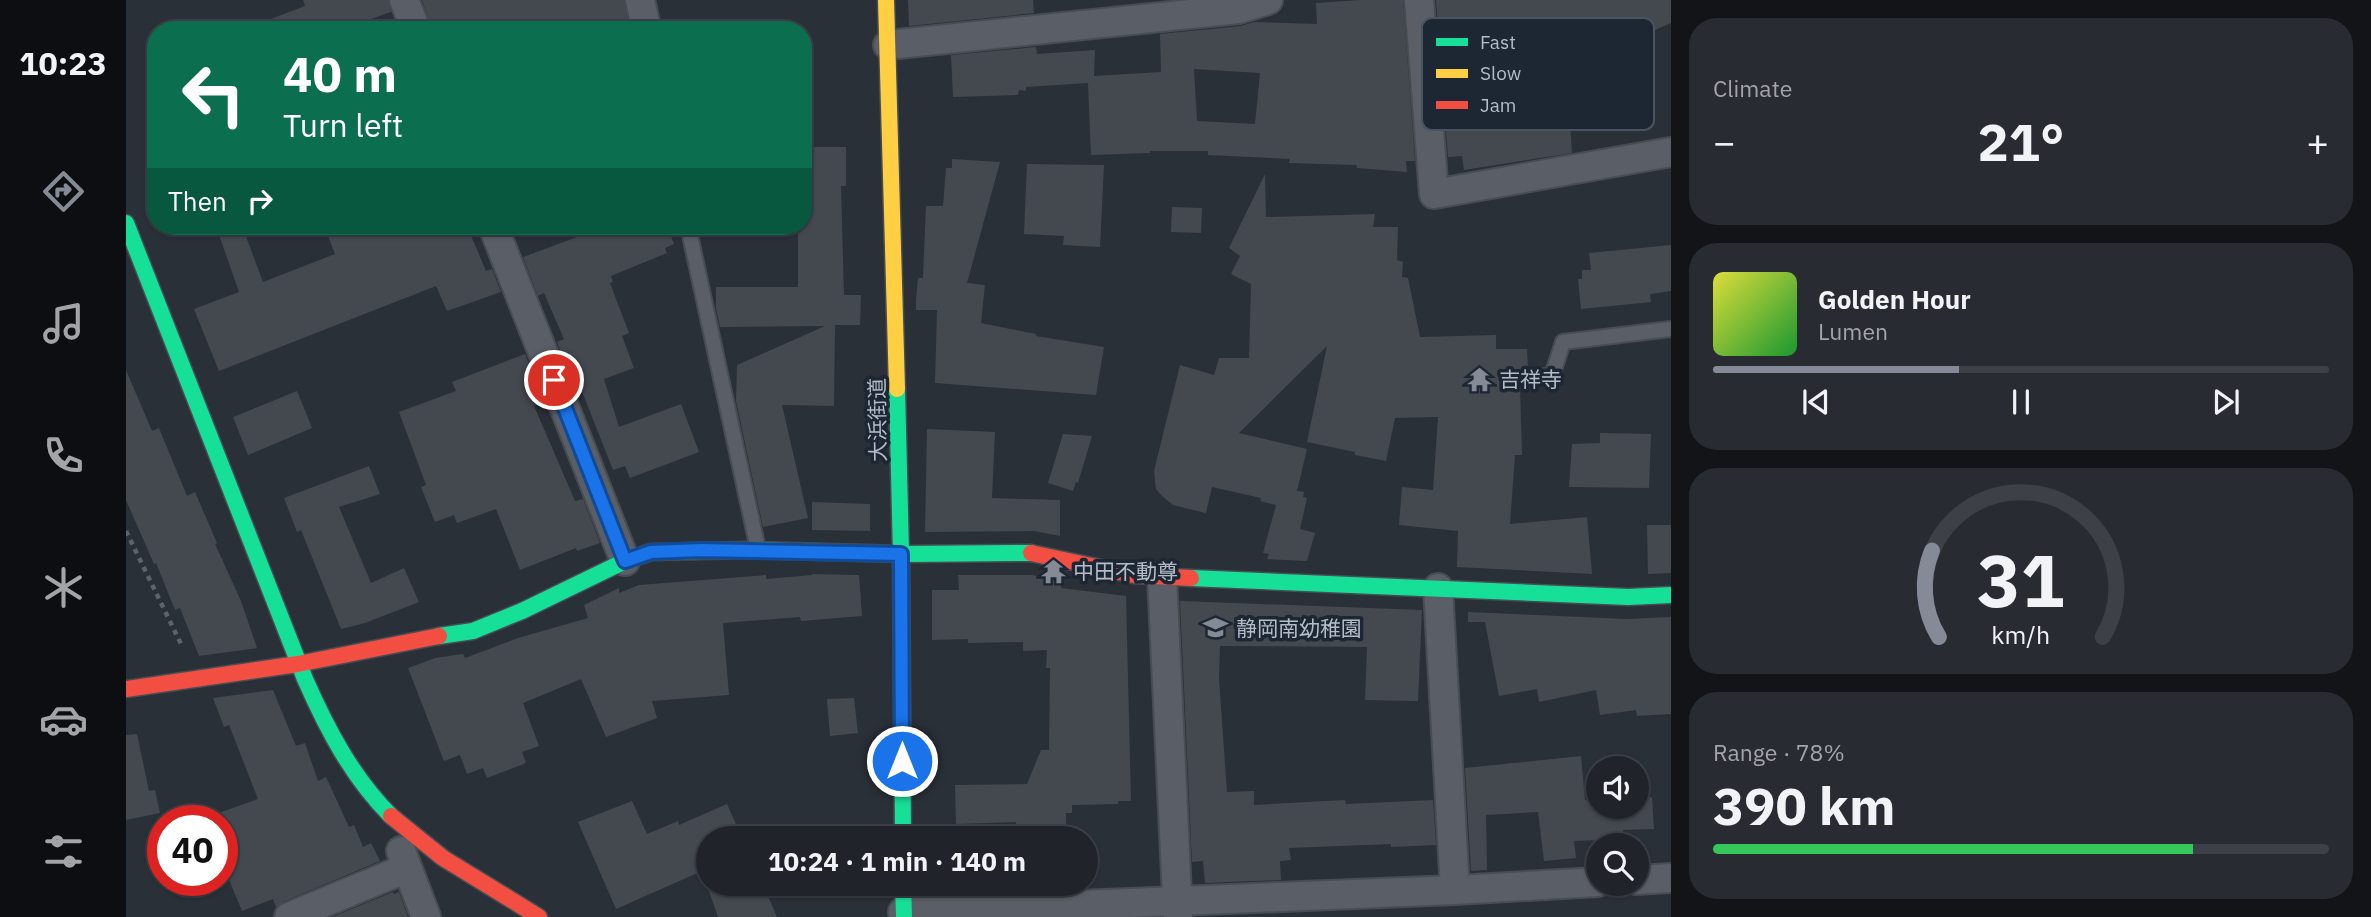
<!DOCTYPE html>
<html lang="en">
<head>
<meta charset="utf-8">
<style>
  :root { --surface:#20242a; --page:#282c32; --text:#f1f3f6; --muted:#a2a4a8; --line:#3d4147; --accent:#848b96 }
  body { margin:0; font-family:"IBM Plex Sans","Noto Sans JP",sans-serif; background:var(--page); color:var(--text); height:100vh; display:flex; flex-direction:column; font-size:26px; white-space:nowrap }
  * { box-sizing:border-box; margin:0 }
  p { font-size:23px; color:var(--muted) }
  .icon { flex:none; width:38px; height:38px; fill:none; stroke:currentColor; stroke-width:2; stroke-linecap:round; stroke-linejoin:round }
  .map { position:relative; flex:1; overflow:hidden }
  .side { display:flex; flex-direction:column; gap:18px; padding:18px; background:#121417; width:700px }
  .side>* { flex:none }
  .top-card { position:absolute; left:21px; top:21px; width:665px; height:214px; border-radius:28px; box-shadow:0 2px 5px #0004,0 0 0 2px var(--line); background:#0b6e4f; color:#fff; overflow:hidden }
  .controls { position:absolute; left:1460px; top:756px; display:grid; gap:14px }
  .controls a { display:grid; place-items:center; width:63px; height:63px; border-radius:50%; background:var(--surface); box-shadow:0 2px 5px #0004,0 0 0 2px var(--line); font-size:35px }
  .speed { position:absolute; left:21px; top:805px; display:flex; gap:14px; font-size:35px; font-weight:700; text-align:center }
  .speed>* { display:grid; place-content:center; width:91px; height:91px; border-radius:50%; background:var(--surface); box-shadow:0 2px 5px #0004,0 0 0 2px var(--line); line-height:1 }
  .speed .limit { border:10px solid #d22; background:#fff; color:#111 }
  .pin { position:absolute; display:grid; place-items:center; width:60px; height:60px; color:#fff; margin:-30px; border:4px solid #fff; border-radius:50%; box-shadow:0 2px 7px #0007 }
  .me { position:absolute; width:77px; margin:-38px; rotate:0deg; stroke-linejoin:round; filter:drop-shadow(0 0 5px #0008) }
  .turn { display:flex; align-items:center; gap:24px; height:147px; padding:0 21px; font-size:32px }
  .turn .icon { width:91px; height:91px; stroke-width:2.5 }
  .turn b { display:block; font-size:49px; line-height:60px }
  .then { display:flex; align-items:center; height:66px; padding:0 21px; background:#0003; gap:14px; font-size:26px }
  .big { font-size:52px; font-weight:700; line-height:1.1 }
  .side .widget { flex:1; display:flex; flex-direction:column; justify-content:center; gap:10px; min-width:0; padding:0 24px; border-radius:28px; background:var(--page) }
  .side .dial { align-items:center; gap:0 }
  .dial svg { height:182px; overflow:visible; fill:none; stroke:var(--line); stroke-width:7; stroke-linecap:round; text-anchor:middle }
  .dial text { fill:var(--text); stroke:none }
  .song { display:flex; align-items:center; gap:21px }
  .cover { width:84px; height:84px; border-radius:10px; background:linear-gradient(135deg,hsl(60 70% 55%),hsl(130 70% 35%)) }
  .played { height:7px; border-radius:4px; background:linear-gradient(90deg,var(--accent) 40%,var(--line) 40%) }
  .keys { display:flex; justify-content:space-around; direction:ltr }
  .heat { display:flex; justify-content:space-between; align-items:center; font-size:38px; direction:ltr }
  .charge { height:10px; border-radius:5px; background:linear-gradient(90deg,#34c759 78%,var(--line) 0) }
  .trip { position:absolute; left:570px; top:826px; width:402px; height:70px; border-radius:35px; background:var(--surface); box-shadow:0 2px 5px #0004,0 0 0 2px var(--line); font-weight:700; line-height:70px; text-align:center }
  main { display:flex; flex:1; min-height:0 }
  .dock { display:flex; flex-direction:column; width:126px; justify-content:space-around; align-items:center; background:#0d0e11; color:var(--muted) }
  .dock .icon { width:49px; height:49px }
  .dock .active { color:var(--accent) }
  .dock b { font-size:32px; color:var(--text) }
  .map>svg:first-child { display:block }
  .building { fill:#444950; fill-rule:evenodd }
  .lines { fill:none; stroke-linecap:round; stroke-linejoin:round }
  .lane-casing { stroke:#484c53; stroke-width:18 }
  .street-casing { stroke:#484c53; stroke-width:32 }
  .fast-casing { stroke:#484c53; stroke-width:19 }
  .slow-casing { stroke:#484c53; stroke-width:19 }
  .jam-casing { stroke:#484c53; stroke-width:19 }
  .path { stroke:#5d636a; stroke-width:4.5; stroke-dasharray:5 5; stroke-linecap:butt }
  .lane { stroke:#5a5e66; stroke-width:14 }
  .street { stroke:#5a5e66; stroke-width:28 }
  .fast { stroke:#16e098; stroke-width:16 }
  .slow { stroke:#ffcf43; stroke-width:16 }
  .jam { stroke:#f24e42; stroke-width:16 }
  .route-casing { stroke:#114b97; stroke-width:18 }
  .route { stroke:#1a73e8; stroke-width:12 }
  .labels { text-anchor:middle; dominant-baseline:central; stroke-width:7; stroke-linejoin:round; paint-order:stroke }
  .poi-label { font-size:21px; fill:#b4bcc9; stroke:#1d2633; text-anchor:start }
  .street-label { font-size:21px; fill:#b4bcc9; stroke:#1d2633 }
  .key { fill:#1d2633; stroke:#4a5360; stroke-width:2 }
  .key-label { font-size:19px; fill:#b4bcc9 }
</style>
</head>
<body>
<main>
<nav class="dock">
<b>10:23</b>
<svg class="icon active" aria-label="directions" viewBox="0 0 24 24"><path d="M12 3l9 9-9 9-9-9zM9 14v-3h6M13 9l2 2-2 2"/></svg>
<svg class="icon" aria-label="music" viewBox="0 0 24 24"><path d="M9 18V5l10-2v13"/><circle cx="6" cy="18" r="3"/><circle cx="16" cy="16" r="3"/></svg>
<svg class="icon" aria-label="phone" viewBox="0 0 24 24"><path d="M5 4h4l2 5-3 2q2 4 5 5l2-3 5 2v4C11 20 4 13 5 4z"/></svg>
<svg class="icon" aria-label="climate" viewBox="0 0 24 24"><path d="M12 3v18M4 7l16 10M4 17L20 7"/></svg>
<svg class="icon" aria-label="car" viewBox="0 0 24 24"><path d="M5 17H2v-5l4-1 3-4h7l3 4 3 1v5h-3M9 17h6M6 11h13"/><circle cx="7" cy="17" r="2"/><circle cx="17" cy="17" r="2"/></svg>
<svg class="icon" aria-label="filters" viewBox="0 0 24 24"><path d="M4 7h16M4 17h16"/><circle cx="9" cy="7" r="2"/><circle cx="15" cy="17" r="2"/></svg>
</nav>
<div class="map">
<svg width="1545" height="917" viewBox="0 0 1545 917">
  <rect width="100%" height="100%" fill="#2a3038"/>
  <!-- building -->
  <g class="building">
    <polygon points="177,0 262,0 265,12 213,30 123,30 123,27 179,6"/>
    <polygon points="296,0 498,0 504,30 306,30"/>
    <polygon points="782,0 907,0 908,13 783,26"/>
    <path d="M1234,0h43l12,161h-9l1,11 -50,-4 -1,-3 -67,-2 1,-4 -82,-4v-4h-58v2l-59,2 -3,-72 -62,4v4l-7,-1 -1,5 -65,2 -2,-42 85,-8 1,7 58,-4 -1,26 67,-4 -1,-38 81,-8 13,-4 63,2 -1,-21zM1068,69l66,4 -5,51 -58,-3z"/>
    <polygon points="1310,0 1545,0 1545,23 1510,38 1461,44 1467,94 1443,105 1446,153 1338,170 1336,156 1322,157"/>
    <polygon points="677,147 720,147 720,186 715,186 718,295 735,295 734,325 709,325 708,406 656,405 682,518 637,527 610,401 611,365 699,326 594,327 590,308 590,287 672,287 672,226 677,226"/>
    <polygon points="826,159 874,162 841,283 859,285 855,323 910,334 910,336 978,347 970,395 809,383 811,310 790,310 790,300 792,278 797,278 800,206 817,206 820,168 826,168"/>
    <polygon points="901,164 978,165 974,247 937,245 938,236 898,234"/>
    <polygon points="1139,174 1140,217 1249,214 1247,227 1272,227 1271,260 1277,262 1276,277 1282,278 1294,337 1370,335 1370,349 1401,349 1402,367 1392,369 1386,377 1388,383 1394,386 1396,455 1389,455 1384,524 1461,517 1466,574 1331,567 1332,531 1273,525 1276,487 1307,490 1312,417 1269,418 1260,461 1229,455 1229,452 1181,442 1201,346 1113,433 1181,449 1171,491 1178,492 1177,497 1181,498 1174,529 1189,533 1181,561 1141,559 1143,554 1137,553 1150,505 1134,501 1135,498 1086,487 1080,513 1047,505 1036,496 1030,489 1028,471 1054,365 1088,375 1093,358 1123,358 1125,284 1105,274 1114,256 1103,248"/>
    <polygon points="1046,207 1076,208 1075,233 1045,232"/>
    <polygon points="90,226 116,226 137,282 209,254 198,226 341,226 360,271 366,269 375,292 321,311 310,286 93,371 68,309 113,292"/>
    <polygon points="481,226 541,226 548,244 539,248 541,253 485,276 487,282 484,283 503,333 496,336 508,368 478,379 493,427 555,404 573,452 504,478 499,466 487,470 455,389 450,391 431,342 438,339 418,293 412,296 397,257"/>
    <polygon points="1545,245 1545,291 1524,294 1525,302 1455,309 1452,279 1456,279 1456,270 1465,270 1463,253"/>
    <polygon points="399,354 419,402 408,406 449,501 457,499 474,543 451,551 450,548 394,570 370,509 331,523 328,515 309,522 295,487 300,485 273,412 330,391 326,382"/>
    <polygon points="0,370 26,431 33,428 61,496 69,492 91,543 89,544 115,601 131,648 73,656 54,608 49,610 30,563 28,564 0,500"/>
    <polygon points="171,391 186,428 122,455 107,417"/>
    <polygon points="801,429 869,432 866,498 934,500 934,536 908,531 799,532"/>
    <polygon points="1474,433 1525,434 1523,488 1443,487 1446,444 1474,443"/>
    <polygon points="937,434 966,436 952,483 950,482 947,491 922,483"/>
    <polygon points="243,466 254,494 213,507 245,583 278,568 293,602 239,623 215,629 175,530 171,532 158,498"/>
    <polygon points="686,502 744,504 744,531 686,530"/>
    <polygon points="1521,525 1545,525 1545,573 1522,574"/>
    <polygon points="686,574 733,575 736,616 675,621 674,617 597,623 603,695 526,701 531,718 480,737 455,679 397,703 413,746 396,752 400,763 361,778 357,768 341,774 334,755 318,761 282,668 309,658 337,654 339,658 392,638 462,618 458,605 493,588 493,593 513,585 640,575 640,579 686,575"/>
    <polygon points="832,575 906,575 935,581 935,588 1000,596 1005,801 992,801 992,804 946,805 946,813 940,813 940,838 891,838 890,822 830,824 829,785 901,784 915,750 923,750 924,668 920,668 921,650 897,651 897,642 842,643 842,639 806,640 806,590 833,590"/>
    <polygon points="1054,601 1296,610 1292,701 1239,700 1241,647 1094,646 1093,679 1101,792 1128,791 1128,805 1219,800 1220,804 1307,800 1310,845 1265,847 1265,844 1163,848 1165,860 1154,861 1155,880 1079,883 1077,861 1066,862"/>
    <polygon points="1342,612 1501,619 1545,617 1545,714 1511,716 1510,710 1474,715 1470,690 1413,702 1411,689 1373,696 1359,622 1342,622"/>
    <polygon points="147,690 170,746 179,743 192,781 200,777 223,827 228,825 237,847 245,843 254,861 157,902 150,907 147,899 116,911 96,863 96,821 89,821 87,815 132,799 103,725 98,727 87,698"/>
    <polygon points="728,698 732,733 704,736 701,699"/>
    <polygon points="11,734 23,791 29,790 34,813 0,820 0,735"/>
    <polygon points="1455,756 1459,800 1472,800 1472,807 1510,807 1510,798 1526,797 1528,829 1497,830 1498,839 1448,841 1450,858 1418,861 1412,812 1360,815 1361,870 1345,871 1339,768"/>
    <polygon points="506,801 521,834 552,821 553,825 601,804 616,838 583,838 583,884 637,884 651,917 592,917 576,871 490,909 452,822"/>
    <polygon points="267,892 268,894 273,892 282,917 206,917"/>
  </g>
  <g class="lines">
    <defs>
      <g id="lane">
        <polyline points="562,226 632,549"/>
        <polyline points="1396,377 1426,376 1437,342 1545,329"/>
      </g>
      <g id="street">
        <polyline points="278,0 290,30"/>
        <polyline points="514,0 519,23"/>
        <polyline points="1293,0 1308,194 1545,152"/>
        <polyline points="762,45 1113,9 1142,0"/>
        <polyline points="367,226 499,561"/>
        <polyline points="1036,576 1052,917"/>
        <polyline points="1312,588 1329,890"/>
        <polyline points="275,851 300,917"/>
        <polyline points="1510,880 1545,878"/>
        <polyline points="777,912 1329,890 1472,882"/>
        <polyline points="163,917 281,868"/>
      </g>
      <g id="fast">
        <path d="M0,223l179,456c22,50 47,98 86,137"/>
        <polyline points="771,389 775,554 777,838"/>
        <polyline points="1065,578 1502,597 1545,595"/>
        <polyline points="313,636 347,631 396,611 499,561 525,552 624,550 775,554 905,553"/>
        <polyline points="777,884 778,917"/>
      </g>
      <polyline id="slow" points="760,0 771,389"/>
      <g id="jam">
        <polyline points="905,553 1008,575 1065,578"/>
        <polyline points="0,689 172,664 313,636"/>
        <polyline points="265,816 317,858 413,917"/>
      </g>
    </defs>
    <!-- lane casing -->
    <use href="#lane" class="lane-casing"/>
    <!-- street casing -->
    <use href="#street" class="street-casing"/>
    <!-- fast casing -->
    <use href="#fast" class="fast-casing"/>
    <!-- slow casing -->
    <use href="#slow" class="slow-casing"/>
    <!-- jam casing -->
    <use href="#jam" class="jam-casing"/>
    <!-- path -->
    <polyline class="path" points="0,531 56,646"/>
    <!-- lane -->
    <use href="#lane" class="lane"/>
    <!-- street -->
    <use href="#street" class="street"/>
    <!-- fast -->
    <use href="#fast" class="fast"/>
    <!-- slow -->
    <use href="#slow" class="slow"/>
    <!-- jam -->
    <use href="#jam" class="jam"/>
  </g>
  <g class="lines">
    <defs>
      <polyline id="route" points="428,380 499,561 525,552 575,550 775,554 776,761"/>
    </defs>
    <!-- route casing -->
    <use href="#route" class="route-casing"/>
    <!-- route -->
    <use href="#route" class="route"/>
  </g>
  <!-- icons -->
  <defs>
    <symbol id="temple-bare" viewBox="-9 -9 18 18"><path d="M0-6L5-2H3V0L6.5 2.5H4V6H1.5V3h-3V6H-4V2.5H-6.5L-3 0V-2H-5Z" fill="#848b96" stroke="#1d2633" stroke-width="2.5" paint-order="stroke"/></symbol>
    <symbol id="school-bare" viewBox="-9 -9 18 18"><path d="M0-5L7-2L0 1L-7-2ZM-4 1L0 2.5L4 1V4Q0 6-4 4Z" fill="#848b96" stroke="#1d2633" stroke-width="2.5" paint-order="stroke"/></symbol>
  </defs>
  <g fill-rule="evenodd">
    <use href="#temple-bare" x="1336" y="362" width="35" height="35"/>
    <use href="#temple-bare" x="910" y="554" width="35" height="35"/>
    <use href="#school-bare" x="1072" y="610" width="35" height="35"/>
  </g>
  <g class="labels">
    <!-- poi labels -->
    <g class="poi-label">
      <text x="1373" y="379">吉祥寺</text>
      <text x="947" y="571">中田不動尊</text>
      <text x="1110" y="628">静岡南幼稚園</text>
    </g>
    <!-- street labels -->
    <g class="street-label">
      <text transform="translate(751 420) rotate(-91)">大浜街道</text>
    </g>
  </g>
  <!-- legend -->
  <rect x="1296" y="18" width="232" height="112" rx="10" class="key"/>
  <rect x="1310" y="38" width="32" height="8" fill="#16e098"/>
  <rect x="1310" y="69" width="32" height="9" fill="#ffcf43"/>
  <rect x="1310" y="101" width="32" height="8" fill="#f24e42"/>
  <g class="key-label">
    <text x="1354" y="49">Fast</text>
    <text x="1354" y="80">Slow</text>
    <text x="1354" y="112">Jam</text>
  </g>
</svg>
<div class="controls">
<a><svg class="icon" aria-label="sound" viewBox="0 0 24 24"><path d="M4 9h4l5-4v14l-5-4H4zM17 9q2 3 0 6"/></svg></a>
<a><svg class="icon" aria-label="search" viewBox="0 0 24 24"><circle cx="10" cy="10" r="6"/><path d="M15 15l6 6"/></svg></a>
</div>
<div class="speed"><div class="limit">40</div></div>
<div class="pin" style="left:428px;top:380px;background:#d93025"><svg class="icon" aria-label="arrive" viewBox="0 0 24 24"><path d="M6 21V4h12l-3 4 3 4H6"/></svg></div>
<svg class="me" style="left:776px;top:761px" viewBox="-20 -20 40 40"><circle r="17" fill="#1a73e8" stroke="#fff" stroke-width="3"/><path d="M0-11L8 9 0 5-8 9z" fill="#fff"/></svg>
<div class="trip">10:24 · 1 min · 140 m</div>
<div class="top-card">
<div class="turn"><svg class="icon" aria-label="left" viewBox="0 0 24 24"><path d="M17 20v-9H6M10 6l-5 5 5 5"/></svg><div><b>40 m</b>Turn left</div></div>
<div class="then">Then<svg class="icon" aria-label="right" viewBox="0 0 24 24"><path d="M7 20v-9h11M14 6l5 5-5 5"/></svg></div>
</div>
</div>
<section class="side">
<div class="widget"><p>Climate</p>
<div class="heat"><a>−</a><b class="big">21°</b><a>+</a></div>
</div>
<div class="widget">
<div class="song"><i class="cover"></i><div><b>Golden Hour</b><p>Lumen</p></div></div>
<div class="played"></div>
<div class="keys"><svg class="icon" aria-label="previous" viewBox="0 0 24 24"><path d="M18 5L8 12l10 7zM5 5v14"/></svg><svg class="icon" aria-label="pause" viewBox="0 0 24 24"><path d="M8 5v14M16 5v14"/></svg><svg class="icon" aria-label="next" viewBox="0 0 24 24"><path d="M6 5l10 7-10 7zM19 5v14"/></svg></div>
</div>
<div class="widget dial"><svg viewBox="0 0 100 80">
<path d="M14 69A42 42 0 1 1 86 69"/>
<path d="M14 69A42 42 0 0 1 11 31" stroke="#848b96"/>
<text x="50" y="56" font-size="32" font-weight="700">31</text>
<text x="50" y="72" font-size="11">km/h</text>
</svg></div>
<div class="widget"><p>Range · 78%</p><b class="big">390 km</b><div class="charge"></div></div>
</section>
</main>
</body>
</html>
